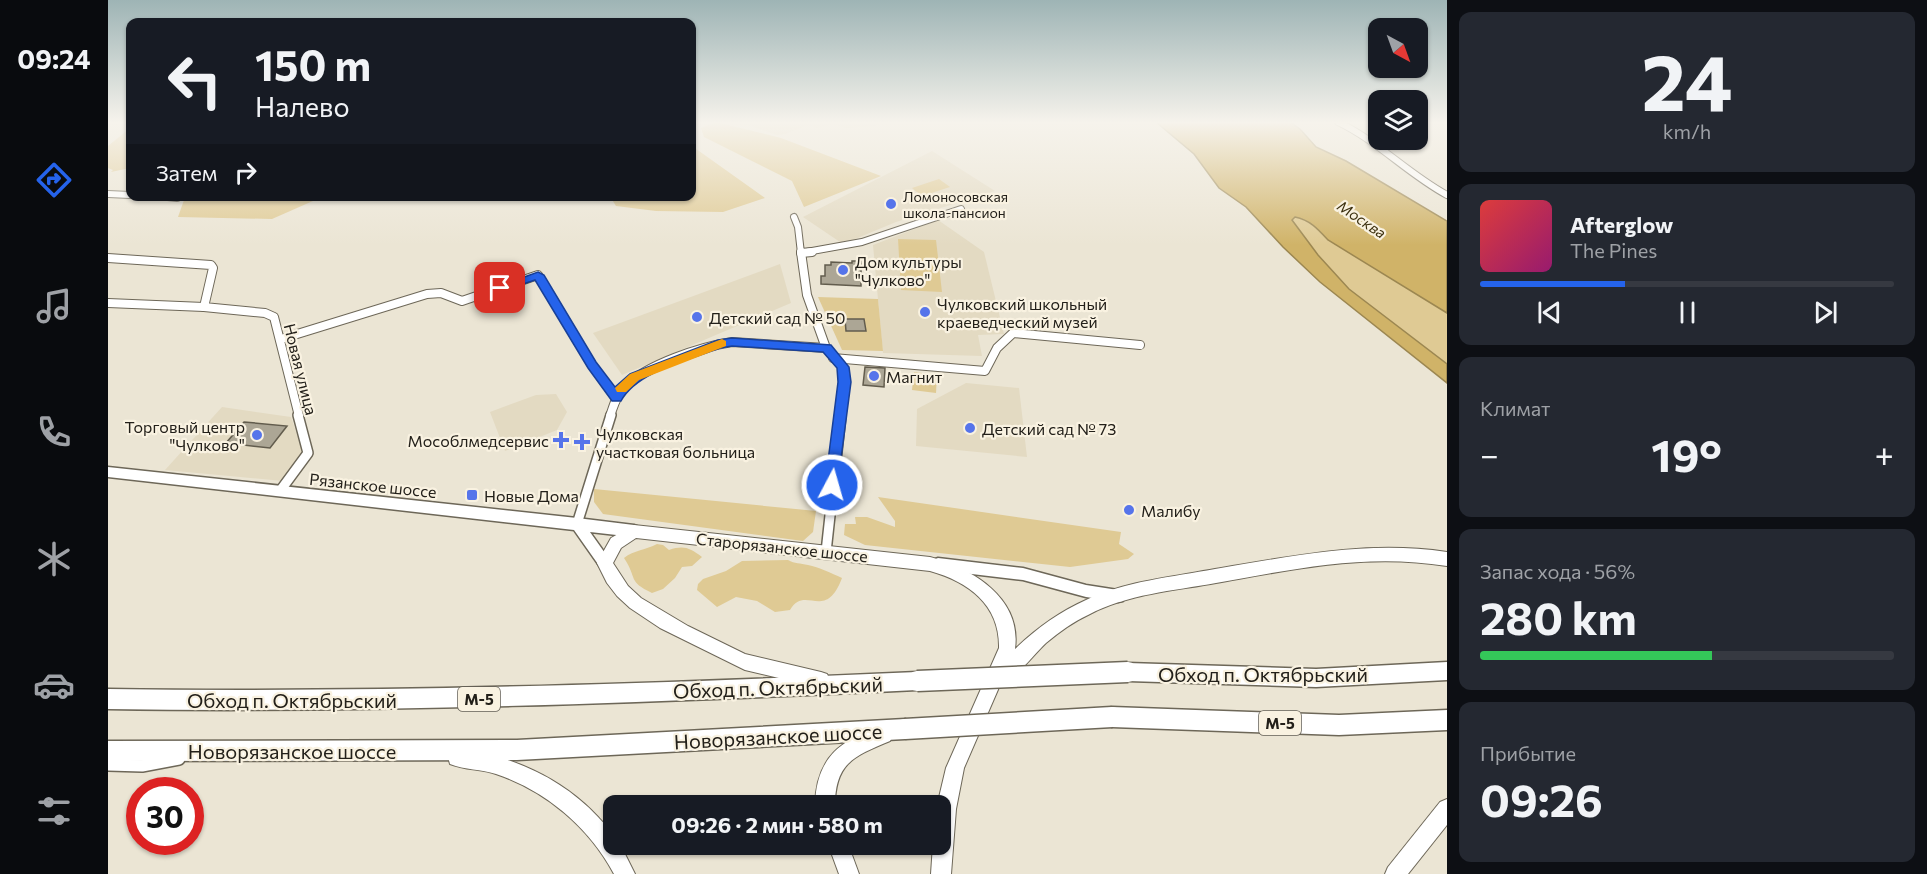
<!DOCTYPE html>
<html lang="ru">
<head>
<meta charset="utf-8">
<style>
  :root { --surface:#171b24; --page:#242831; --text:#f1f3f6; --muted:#9ea1a6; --line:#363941; --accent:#2563eb }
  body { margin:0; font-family:Commissioner,sans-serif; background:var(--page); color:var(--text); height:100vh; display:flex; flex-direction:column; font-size:22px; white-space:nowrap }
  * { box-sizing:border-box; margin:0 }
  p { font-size:20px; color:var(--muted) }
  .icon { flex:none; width:33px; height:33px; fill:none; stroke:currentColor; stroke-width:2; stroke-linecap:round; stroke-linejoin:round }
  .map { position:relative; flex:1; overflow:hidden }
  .side { display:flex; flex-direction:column; gap:12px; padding:12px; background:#0d0f14; width:480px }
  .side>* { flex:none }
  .top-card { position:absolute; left:18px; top:18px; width:570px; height:183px; border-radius:12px; box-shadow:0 2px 4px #0004; background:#171b24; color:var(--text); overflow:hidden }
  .needle { width:39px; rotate:139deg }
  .controls { position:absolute; left:1260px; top:18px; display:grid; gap:12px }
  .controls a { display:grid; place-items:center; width:60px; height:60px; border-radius:12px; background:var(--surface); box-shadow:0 2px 4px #0004; font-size:30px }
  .speed { position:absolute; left:18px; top:777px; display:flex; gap:12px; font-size:30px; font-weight:700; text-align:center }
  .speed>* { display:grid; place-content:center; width:78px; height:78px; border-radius:50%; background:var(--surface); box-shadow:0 2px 4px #0004; line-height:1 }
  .speed .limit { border:9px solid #d22; background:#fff; color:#111 }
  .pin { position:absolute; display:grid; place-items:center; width:51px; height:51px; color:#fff; margin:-26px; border-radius:12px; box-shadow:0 3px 9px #0006 }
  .me { position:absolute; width:66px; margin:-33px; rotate:6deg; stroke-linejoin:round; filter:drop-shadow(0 0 4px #0008) }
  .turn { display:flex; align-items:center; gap:21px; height:126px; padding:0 30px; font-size:27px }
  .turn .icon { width:78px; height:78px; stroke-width:2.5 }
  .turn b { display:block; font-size:42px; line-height:51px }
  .then { display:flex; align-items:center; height:57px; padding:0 30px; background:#0003; gap:12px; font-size:22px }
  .big { font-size:45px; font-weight:700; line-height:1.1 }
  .side .widget { flex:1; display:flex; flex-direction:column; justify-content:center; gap:9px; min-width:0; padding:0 21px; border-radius:12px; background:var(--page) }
  .side .dial { align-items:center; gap:0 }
  .dial b { font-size:78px; line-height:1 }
  .song { display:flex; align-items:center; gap:18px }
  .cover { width:72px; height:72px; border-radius:9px; background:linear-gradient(135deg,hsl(0 70% 55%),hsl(320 70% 35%)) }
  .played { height:6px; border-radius:3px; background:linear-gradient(90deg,var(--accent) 35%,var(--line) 35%) }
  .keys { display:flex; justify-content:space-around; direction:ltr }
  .heat { display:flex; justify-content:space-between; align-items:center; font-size:33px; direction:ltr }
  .charge { height:9px; border-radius:4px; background:linear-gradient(90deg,#34c759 56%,var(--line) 0) }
  .trip { position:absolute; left:495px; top:795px; width:348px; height:60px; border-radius:12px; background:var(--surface); box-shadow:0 2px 4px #0004; font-weight:700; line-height:60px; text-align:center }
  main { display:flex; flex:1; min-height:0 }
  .tabs { display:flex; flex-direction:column; width:108px; justify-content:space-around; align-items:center; background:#090b0e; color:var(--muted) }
  .tabs .icon { width:42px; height:42px }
  .tabs .on { color:var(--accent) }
  .tabs b { font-size:27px; color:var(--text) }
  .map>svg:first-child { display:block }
  .built { fill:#e3dac2 }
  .green { fill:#dfca94 }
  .water { fill:#d0b368; stroke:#9c8751; stroke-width:1.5 }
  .building { fill:#aca695; stroke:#625c4d; stroke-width:1.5 }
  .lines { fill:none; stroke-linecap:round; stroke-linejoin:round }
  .minor-far3-casing { stroke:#6d6758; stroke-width:8 }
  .minor-far2-casing { stroke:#6d6758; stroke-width:10 }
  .minor-far1-casing { stroke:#6d6758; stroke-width:12 }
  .minor-casing { stroke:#6d6758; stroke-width:14 }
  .secondary-casing { stroke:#6d6758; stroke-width:3 }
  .primary-casing { stroke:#6d6758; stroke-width:2 }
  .trunk-casing { stroke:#6d6758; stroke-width:3 }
  .minor-far3 { stroke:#fff; stroke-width:6 }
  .minor-far2 { stroke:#fff; stroke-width:8 }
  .minor-far1 { stroke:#fff; stroke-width:9 }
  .minor { stroke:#fff; stroke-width:11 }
  .secondary { fill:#fff; fill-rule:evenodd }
  .primary { fill:#fff; fill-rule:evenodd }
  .trunk { fill:#fff; fill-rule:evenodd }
  .trunk-bridge-casing { stroke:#6d6758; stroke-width:23; stroke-linecap:butt }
  .trunk-bridge { stroke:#fff; stroke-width:20 }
  .route { fill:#2563eb; stroke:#184099; stroke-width:1.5 }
  .slow { fill:#f59e0b }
  .poi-dot { fill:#5674ea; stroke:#f9f2e1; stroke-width:2 }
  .labels { text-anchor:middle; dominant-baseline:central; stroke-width:4.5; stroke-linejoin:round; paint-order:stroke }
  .far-poi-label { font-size:14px; fill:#23201a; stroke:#f9f2e1; text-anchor:start }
  .far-water-label { font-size:15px; font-style:italic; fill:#3c300f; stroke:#f9f2e1 }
  .shield { fill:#f9f2e1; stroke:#635f56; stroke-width:1.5 }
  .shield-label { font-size:15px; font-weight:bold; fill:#23201a }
  .poi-label { font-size:16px; fill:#23201a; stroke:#f9f2e1; text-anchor:start }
  .street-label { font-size:16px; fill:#23201a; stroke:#f9f2e1 }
  .near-street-label { font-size:20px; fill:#23201a; stroke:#f9f2e1 }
</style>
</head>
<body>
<main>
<nav class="tabs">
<b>09:24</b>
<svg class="icon on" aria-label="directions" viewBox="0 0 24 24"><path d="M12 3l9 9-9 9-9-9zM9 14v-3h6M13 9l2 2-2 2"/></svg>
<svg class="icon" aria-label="music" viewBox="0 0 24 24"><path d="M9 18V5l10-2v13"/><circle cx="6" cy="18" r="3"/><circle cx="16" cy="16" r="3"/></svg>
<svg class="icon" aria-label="phone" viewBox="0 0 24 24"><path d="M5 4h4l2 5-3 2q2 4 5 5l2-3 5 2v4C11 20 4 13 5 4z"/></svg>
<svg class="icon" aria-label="climate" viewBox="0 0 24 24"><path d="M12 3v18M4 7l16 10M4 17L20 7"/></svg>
<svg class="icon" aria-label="car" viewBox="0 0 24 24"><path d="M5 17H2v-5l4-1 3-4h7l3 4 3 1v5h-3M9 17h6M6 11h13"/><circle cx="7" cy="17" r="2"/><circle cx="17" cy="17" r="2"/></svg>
<svg class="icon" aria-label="filters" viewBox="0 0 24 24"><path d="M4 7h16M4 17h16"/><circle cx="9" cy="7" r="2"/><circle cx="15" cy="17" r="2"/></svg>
</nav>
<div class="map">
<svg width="1339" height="874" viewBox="0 0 1339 874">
  <rect width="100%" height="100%" fill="#ebe5d4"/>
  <!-- built -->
  <g class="built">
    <polygon points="632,122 775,122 767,126 738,128 725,124 709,128 700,125 677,134 669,135"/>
    <polygon points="824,151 887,191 788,222 735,244 695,217"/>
    <polygon points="830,220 876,252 896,334 870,335 874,356 775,353 765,245"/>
    <polygon points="672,264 683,303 514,375 485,333"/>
    <polygon points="858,383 911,388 919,457 808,446 809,409"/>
    <polygon points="448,394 459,412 449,430 397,451 382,412 428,395"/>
    <polygon points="114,407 183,417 195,453 175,481 57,470"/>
  </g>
  <!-- green -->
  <g class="green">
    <polygon points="608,122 673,138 773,176 696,207 684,181 596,137 593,128"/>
    <polygon points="22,128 22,168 3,172 5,170 0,168 0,146"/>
    <polygon points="584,146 657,198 615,212 548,211 508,206 503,198 506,197 584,196"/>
    <polygon points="831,179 842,187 814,196 804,188"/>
    <polygon points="82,196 214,196 214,197 164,219 70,217 76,200"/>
    <path d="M1187,217c15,4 23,12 33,23l119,73v51l-98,-75 -31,-34 -27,-36z"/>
    <polygon points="790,239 828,240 834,292 793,290"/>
    <polygon points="710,297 770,299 775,351 734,350"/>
    <polygon points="806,372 829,375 828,393 804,390"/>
    <polygon points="486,489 708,511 705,532 695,541 495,514 486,502"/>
    <polygon points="770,497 1013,532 1011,544 1026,554 1020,559 962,567 757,545 736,535 737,524 748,524 747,517 759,517 787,527 787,521"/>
    <path d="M549,544l6,1 6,5c15,-5 21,-2 33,7l-10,9 -10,1 -7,11 -12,11 -11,4c-25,-12 -14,-14 -28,-35 10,-8 22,-8 33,-14z"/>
    <path d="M680,560c7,4 12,3 20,5 11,2 23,8 34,13 -17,45 -37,6 -52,32l-15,2 -18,-11 -21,-4 -19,10 -20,-17 1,-6 5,-5 23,-8 16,-10z"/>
  </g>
  <!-- water -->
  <path class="water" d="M1048,122h134l10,7 16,18 30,14 101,60v92l-119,-73c-10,-11 -18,-20 -33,-23l-3,3 26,35 31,34 98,75v19l-127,-101 -37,-35 -37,-40 -27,-19 -25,-34z"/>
  <!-- building -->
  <g class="building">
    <polygon points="744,261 753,261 753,286 713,284 713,276 717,276 717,265 723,265 723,262 744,263"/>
    <polygon points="737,319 756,319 758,331 738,331"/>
    <polygon points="757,367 777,368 776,387 755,385"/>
    <polygon points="136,422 179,426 162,448 118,443"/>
  </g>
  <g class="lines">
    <defs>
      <g id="minor-far3">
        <path d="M1230,122c40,19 70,52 109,73"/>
        <polyline points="0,194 22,195"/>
        <polyline points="50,196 69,198"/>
        <polyline points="686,217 690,227 693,253"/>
        <polyline points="693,253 754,242 853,209"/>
      </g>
      <g id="minor-far2">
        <polyline points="693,252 699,295 718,348 735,367 737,382 733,416"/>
        <polyline points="693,253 704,252"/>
        <polyline points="0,258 103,265 105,268 96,307 157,313 166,317 191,416"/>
        <polyline points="0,303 96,307"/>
        <polyline points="173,339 319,294 333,293 354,301 430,275 484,365 508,398"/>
        <polyline points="725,358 877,371 889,348 905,333 1032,345"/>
        <path d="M502,416c4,-11 6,-20 14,-29 24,-23 76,-40 108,-45l94,6"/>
      </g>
      <g id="minor-far1">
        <polyline points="172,491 200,453 190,415"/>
        <polyline points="469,524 503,415"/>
        <polyline points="718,552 733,415"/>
      </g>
      <polyline id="minor" points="0,765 34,766 71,759"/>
      <g id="secondary">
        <polygon points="0,467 469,518 526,525 531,527 533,531 531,535 526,537 482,532 504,563 502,567 497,569 492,567 466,530 0,477"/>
        <polygon points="830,558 915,568 978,585 1010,590 1015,591 1017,596 1015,601 1010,602 978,597 915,580 830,570 825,568 823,564 825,560"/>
      </g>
      <g id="primary">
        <path d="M526,525l296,32c43,12 92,41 85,92 21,-20 44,-37 71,-49 40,-19 86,-23 129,-31 78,-13 153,-29 232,-17v14c-81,-13 -152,3 -231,17 -43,8 -89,11 -128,32 -15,7 -29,17 -42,28 -11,10 -34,40 -46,42l-36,83 -8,41 -5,65h-20l2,-30h7v-38h-3l9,-38 53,-120c1,-43 -30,-66 -69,-77l-294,-33 -15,10 -8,15 15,23 13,12 47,28 57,28 76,18 6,2 3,6 -3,6 -6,2 -76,-18 -85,-42 -30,-20 -13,-12 -10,-13 -10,-20 14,-25z"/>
        <path d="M776,726l6,3 3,6 -3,6c-35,15 -55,21 -55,65h-20c1,-49 26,-67 69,-80z"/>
        <path d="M349,748c52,7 104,29 141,69 8,9 16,15 16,27h6l15,30h-21c-25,-47 -68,-83 -118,-100 -15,-5 -31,-4 -46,-10l-2,-7 2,-7z"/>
        <polygon points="1339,799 1339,825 1300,874 1277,874 1280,867 1332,802"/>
        <polygon points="720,844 740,844 751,874 731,874"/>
      </g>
      <g id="trunk">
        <polygon points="1339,662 1339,680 1208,687 1020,681 1013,679 1010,672 1013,665 1020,663 1208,669"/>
        <path d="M809,672l7,2 3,7 -3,7 -7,2c-270,13 -539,23 -809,19v-20c270,4 539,-5 809,-17z"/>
        <polygon points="1004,707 1231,715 1339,710 1339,730 1231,735 1004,727 997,724 994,717 997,710"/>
        <polygon points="797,719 804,722 807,729 804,736 797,739 409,760 0,761 0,741 409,740"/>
      </g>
    </defs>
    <!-- minor-far3 casing -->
    <use href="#minor-far3" class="minor-far3-casing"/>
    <!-- minor-far2 casing -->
    <use href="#minor-far2" class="minor-far2-casing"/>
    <!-- minor-far1 casing -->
    <use href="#minor-far1" class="minor-far1-casing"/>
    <!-- minor casing -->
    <use href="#minor" class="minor-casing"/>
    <!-- secondary casing -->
    <use href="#secondary" class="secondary-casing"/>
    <!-- primary casing -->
    <use href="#primary" class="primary-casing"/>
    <!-- trunk casing -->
    <use href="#trunk" class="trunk-casing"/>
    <!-- minor-far3 -->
    <use href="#minor-far3" class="minor-far3"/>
    <!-- minor-far2 -->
    <use href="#minor-far2" class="minor-far2"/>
    <!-- minor-far1 -->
    <use href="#minor-far1" class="minor-far1"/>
    <!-- minor -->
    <use href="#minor" class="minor"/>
    <!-- secondary -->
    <use href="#secondary" class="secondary"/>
    <!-- primary -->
    <use href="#primary" class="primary"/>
    <!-- trunk -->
    <use href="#trunk" class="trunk"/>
    <defs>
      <g id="trunk-bridge">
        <polyline points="809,681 1020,672"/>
        <polyline points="797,729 1004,717"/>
      </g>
    </defs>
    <!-- trunk-bridge casing -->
    <use href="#trunk-bridge" class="trunk-bridge-casing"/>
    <!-- trunk-bridge -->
    <use href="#trunk-bridge" class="trunk-bridge"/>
  </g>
  <!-- sky -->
  <linearGradient id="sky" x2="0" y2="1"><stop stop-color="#9eb4b5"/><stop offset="0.5" stop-color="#f6f3ec"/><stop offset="1" stop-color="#f6f3ec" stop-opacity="0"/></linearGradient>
  <rect width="1339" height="245" fill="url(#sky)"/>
  <!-- route -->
  <path class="route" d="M430,272l6,3 52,87 19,25 15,-13 88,-34 14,-2 99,7 18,22 2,15 -14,107h-10l-2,-4 13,-103 -1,-14 -14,-16 -91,-6 -12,2c-31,12 -83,23 -99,53h-9l-24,-33 -53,-88 -35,12 -6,-4z"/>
  <!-- slow -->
  <polygon class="slow" points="614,339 618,341 618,346 531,380 518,392 509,392 507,388 522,374"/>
  <!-- markers -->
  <g class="poi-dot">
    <circle cx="783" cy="204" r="6"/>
    <circle cx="735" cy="270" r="6"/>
    <circle cx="817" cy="312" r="6"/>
    <circle cx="589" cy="317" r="6"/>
    <circle cx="766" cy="376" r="6"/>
    <circle cx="862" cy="428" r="6"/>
    <circle cx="149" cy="435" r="6"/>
    <path d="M450 431h6v6h6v6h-6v6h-6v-6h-6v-6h6z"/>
    <path d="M471 433h6v6h6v6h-6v6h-6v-6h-6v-6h6z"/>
    <rect x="358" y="489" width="12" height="12" rx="3"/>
    <circle cx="1021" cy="510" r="6"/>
  </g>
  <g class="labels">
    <!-- far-poi labels -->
    <g class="far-poi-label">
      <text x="795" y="196">Ломоносовская<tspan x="795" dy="16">школа-пансион</tspan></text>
    </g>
    <!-- far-water labels -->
    <g class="far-water-label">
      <text transform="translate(1254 219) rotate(34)">Москва</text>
    </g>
    <!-- shield labels -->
    <g class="shield">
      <rect x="350" y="687" width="42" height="24" rx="4.5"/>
      <rect x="1151" y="711" width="42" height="24" rx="4.5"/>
    </g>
    <g class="shield-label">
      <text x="371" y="699">М-5</text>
      <text x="1172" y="723">М-5</text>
    </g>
    <!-- poi labels -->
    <g class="poi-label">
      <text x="747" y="261">Дом культуры<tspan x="747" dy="18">"Чулково"</tspan></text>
      <text x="829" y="303">Чулковский школьный<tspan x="829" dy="18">краеведческий музей</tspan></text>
      <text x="601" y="317">Детский сад № 50</text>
      <text x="778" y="376">Магнит</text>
      <text x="137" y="426" text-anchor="end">Торговый центр<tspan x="137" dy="18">"Чулково"</tspan></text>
      <text x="874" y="428">Детский сад № 73</text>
      <text x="488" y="433">Чулковская<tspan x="488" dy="18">участковая больница</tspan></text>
      <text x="441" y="440" text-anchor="end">Мособлмедсервис</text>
      <text x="376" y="495">Новые Дома</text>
      <text x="1033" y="510">Малибу</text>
    </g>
    <!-- street labels -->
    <g class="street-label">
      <text transform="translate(193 369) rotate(76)">Новая улица</text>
      <text transform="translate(265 485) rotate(6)">Рязанское шоссе</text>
      <text transform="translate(674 547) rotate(6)">Старорязанское шоссе</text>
    </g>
    <!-- near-street labels -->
    <g class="near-street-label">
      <text x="1155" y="674">Обход п. Октябрьский</text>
      <text transform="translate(670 687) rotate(-2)">Обход п. Октябрьский</text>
      <text x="184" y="700">Обход п. Октябрьский</text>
      <text transform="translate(670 736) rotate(-3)">Новорязанское шоссе</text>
      <text x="184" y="751">Новорязанское шоссе</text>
    </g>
  </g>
</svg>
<div class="controls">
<a><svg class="needle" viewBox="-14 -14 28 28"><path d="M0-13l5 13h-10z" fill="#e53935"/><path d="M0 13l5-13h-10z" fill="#9ea1a6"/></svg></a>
<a><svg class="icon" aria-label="layers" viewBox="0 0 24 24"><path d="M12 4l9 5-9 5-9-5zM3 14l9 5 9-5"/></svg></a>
</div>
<div class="speed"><div class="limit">30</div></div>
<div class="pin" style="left:392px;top:288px;background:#d93025"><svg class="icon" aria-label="arrive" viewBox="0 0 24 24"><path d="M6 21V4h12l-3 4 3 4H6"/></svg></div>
<svg class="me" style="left:724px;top:485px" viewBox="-20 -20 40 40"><circle r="17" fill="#2563eb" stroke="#fff" stroke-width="3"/><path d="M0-11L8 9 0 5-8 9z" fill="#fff"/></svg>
<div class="trip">09:26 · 2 мин · 580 m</div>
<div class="top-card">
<div class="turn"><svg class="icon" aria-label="left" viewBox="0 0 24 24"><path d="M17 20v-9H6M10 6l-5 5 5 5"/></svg><div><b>150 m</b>Налево</div></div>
<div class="then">Затем<svg class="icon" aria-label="right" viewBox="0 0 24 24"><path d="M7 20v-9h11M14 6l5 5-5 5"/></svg></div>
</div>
</div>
<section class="side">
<div class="widget dial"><b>24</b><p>km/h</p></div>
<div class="widget">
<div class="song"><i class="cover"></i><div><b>Afterglow</b><p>The Pines</p></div></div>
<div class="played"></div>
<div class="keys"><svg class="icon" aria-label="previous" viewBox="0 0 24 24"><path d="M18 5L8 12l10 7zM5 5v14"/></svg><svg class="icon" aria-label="pause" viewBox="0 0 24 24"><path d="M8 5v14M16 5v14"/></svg><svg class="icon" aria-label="next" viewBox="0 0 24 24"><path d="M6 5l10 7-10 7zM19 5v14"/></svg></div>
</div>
<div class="widget"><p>Климат</p>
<div class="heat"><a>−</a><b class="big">19°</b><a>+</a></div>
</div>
<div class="widget"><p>Запас хода · 56%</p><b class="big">280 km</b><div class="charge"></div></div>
<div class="widget"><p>Прибытие</p><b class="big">09:26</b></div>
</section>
</main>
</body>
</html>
